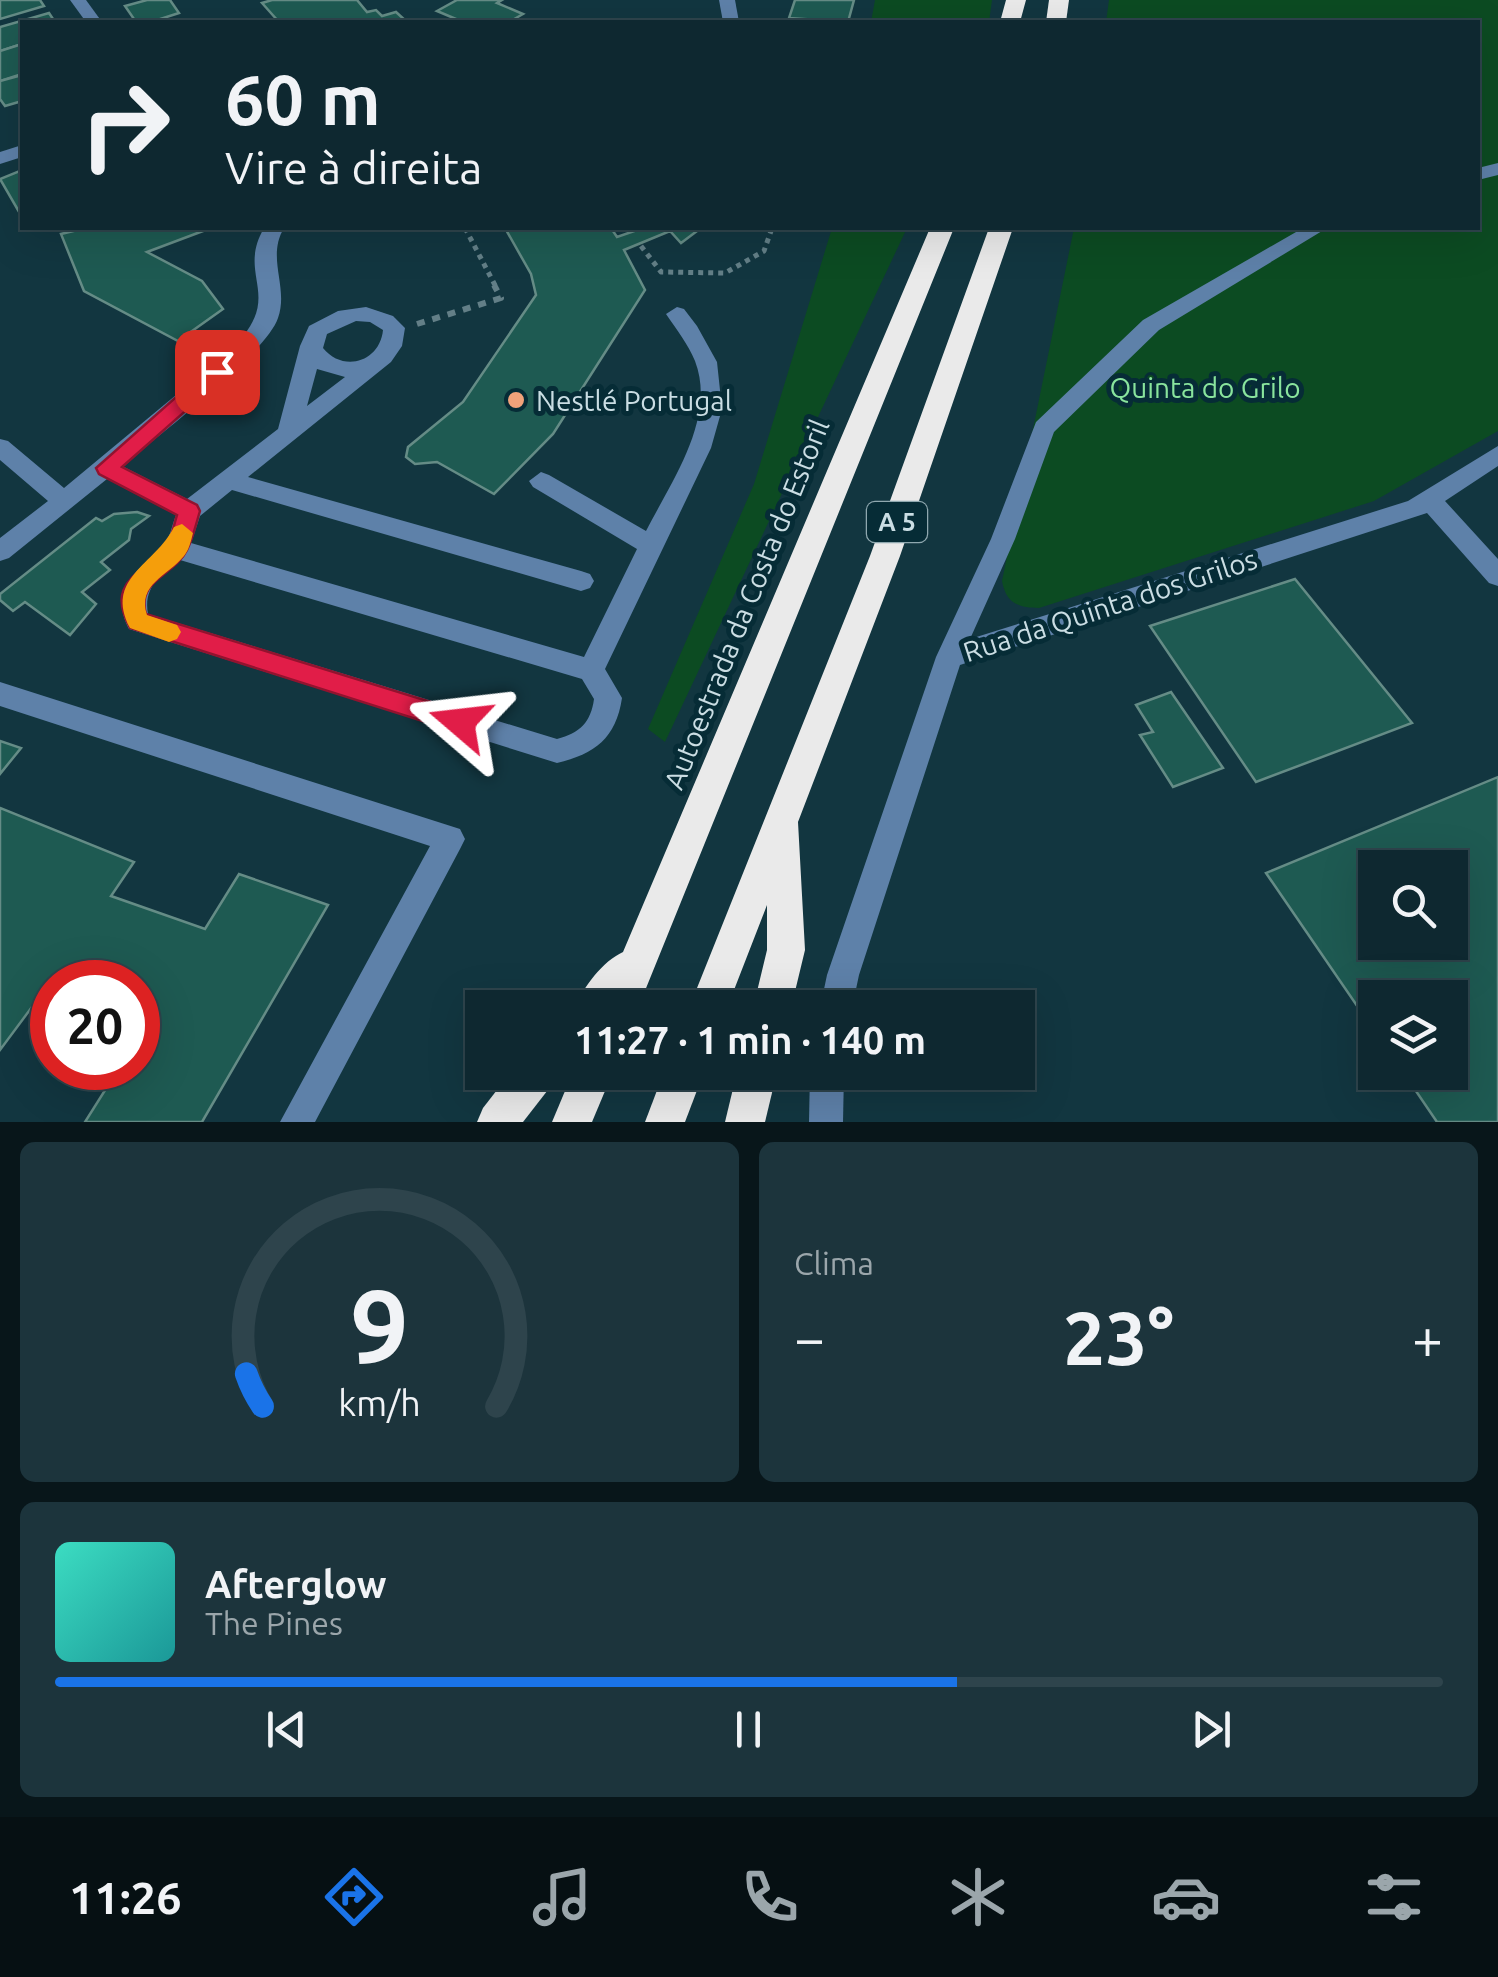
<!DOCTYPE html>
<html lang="pt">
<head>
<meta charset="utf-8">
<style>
  :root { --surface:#0e2830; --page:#1c343c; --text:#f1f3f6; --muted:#9ba6ab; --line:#2e444c; --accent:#1a73e8 }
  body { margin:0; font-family:Ubuntu,sans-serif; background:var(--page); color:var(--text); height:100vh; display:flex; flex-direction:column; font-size:38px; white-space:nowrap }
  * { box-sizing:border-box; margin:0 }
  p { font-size:32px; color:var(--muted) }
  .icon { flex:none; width:55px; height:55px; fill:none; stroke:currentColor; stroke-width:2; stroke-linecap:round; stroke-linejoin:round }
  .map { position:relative; height:1122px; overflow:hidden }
  .side { display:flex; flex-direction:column; gap:20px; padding:20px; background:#08161a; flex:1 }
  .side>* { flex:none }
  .top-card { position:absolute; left:20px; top:20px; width:1460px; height:210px; border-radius:0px; box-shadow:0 10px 40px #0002,0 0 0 2px var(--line); background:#0e2830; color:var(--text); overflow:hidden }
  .tools { position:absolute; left:1358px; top:850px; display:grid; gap:20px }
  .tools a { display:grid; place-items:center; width:110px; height:110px; border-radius:0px; background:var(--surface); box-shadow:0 10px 40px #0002,0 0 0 2px var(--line); font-size:50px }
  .speed { position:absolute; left:30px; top:960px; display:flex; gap:20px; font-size:50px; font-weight:700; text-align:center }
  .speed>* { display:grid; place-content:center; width:130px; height:130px; border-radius:50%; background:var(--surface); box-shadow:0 10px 40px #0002,0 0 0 2px var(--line); line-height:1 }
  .speed .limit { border:15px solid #d22; background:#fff; color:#111 }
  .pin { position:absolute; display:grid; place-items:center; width:85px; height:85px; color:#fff; margin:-42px; border-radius:20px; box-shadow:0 5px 15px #0006 }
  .me { position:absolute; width:110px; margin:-55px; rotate:287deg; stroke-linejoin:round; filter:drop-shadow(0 0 8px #0008) }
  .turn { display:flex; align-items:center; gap:35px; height:210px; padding:0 40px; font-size:45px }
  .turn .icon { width:130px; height:130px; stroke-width:2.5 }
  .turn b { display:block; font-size:70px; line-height:85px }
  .big { font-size:75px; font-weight:600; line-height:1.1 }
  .side .widget { flex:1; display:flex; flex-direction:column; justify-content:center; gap:15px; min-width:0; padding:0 35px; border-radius:15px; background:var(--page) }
  .side .dial { align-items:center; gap:0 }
  .dial svg { height:260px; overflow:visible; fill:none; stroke:var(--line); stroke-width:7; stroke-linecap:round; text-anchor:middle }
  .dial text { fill:var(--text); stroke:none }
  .song { display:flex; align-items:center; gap:30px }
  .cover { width:120px; height:120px; border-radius:15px; background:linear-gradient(135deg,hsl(170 70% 55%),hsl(180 70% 35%)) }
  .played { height:10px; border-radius:5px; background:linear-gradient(90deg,var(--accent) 65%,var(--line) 65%) }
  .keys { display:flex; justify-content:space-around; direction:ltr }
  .heat { display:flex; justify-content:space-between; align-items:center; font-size:55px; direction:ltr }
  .side .tiles { flex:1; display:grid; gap:20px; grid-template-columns:1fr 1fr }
  .widget:last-child { grid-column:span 2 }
  .trip { position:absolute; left:465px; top:990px; width:570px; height:100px; border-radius:0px; background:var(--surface); box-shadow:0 10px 40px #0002,0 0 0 2px var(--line); font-weight:600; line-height:100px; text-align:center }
  .menu { display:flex; height:160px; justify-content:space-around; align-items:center; background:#061013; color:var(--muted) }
  .menu .icon { width:70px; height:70px }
  .menu .active { color:var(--accent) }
  .menu b { font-size:45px; color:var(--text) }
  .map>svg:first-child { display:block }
  .green { fill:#0c4b22 }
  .building { fill:#1e5a52; stroke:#658c86; stroke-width:2.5; fill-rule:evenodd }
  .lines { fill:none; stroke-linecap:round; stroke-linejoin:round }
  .path-far1 { stroke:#637f87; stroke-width:5; stroke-dasharray:5 5; stroke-linecap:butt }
  .path { stroke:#637f87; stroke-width:6; stroke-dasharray:8 8; stroke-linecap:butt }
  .minor { fill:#5e81a9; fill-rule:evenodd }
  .highway { fill:#eaeaea; fill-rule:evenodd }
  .route { fill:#e11d48; stroke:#92132f; stroke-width:2.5 }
  .slow { fill:#f59e0b }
  .poi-dot { fill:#f0a27a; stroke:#062c36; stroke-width:4 }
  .labels { text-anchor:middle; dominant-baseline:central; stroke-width:10; stroke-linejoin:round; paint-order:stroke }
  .shield { fill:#062c36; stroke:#8fa8af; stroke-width:2.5 }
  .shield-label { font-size:25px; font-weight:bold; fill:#cadde3 }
  .park-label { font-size:28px; fill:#89e49d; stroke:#062c36 }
  .poi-label { font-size:28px; fill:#cadde3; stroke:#062c36; text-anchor:start }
  .street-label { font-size:28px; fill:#cadde3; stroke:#062c36 }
</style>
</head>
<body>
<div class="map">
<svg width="1498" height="1122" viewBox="0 0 1498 1122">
  <rect width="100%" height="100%" fill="#123640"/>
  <!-- green -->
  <g class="green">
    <polygon points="875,0 992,0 989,22 871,22"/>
    <path d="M1109,0h389v431l-124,70 -335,107c-21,0 -33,-5 -37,-27l72,-353h404v-206h-372z"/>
    <polygon points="832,228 907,228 665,742 648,729 754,484"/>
  </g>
  <!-- building -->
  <g class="building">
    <polygon points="0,0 40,0 44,6 0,19"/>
    <polygon points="147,0 170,0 179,13 151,22 136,22 125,6"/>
    <polygon points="272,0 357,0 367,12 376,10 382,16 396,12 407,22 279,22 262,3"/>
    <polygon points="457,0 502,0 497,3 523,14 509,22 463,22 437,11"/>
    <polygon points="795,0 854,0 848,22 789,18"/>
    <polygon points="49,13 55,22 22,22 22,44 0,51 0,27"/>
    <polygon points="22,44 22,74 0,81 0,51"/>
    <polygon points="22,75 22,101 5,106 0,99 0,81"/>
    <polygon points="22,170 22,217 0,179"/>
    <polygon points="86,228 211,228 147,252 202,281 223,309 178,341 84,291 61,234"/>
    <polygon points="505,228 611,228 617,237 643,228 701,228 681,243 670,231 624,250 645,290 553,434 494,494 437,462 415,464 406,457 408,447 463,402 536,295 531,274"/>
    <polygon points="137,512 149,516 131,529 129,540 101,562 110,570 82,592 96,604 70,635 25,602 13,611 0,600 0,594 96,518 102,521 114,514"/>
    <polygon points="1295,579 1412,723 1256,782 1150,626"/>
    <polygon points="1171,692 1223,768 1173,787 1140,735 1153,732 1136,705"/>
    <polygon points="0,741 21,748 0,774"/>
    <path d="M1498,777v345h-61l-34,-50h47v-74h-75v34l-109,-159zM1375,868h75v74h-75z"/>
    <polygon points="0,808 134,862 111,896 205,929 239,874 328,905 202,1122 85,1122 119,1068 138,1068 138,1037 152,1014 138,1009 138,982 71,982 55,976 0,1050"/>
  </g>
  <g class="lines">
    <!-- path-far1 -->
    <g class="path-far1">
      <polyline points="465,228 496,287"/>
      <polyline points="641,246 661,272 725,273 764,251 772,228"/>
    </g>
    <!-- path -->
    <polyline class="path" points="417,324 501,298 494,285"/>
    <!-- minor -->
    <g class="minor">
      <polygon points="70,0 86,0 102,22 86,22"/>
      <polygon points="719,0 735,0 739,22 723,22"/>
      <polygon points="22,145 22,157 0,164 0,152"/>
      <polygon points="1498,163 1498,175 1478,180 1478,168"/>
      <path d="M264,228h20c-18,30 5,59 -6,90 -12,36 -122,119 -156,148l65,33 91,-70 22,-83 9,-20 29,-15 28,-4 27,9 12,12 -3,18 -11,16 -143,115 333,94 9,3 4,7 -4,7 -9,3 -349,-101 -32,26 -9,27 393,114 53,-108 -104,-62 -4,-6 12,-9 8,3 97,56c25,-49 71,-113 49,-170 -7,-17 -18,-31 -29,-47l11,-7 7,2 13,17 20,36 5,47 -11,39 -106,221 17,29c-6,40 -27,56 -65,65l-428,-134c-21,-41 9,-58 34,-83 7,-7 9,-21 13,-31l-69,-36 -98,79 -9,3v-23l48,-37 -48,-41v-21l8,2 56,47 165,-137c59,-55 6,-73 35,-123zM356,321l14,1 13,8c-3,32 -40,43 -60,18l4,-14zM317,369l28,8 -38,29zM180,560l402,119 12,20c-3,23 -14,34 -37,40l-409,-125c-5,-27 13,-40 32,-54z"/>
      <polygon points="1303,228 1327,228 1159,330 1054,432 1015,539 970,639 1408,501 1498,446 1498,466 1445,501 1498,559 1498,586 1489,583 1427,513 960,665 859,975 852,1008 820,1008 827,975 936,657 991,539 1036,422 1143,320"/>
      <polygon points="0,682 460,829 465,839 460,849 315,1122 280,1122 430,846 0,706"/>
      <polygon points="810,1072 844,1072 843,1122 809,1122"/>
    </g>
    <!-- highway -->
    <g class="highway">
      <polygon points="1006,0 1026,0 1020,22 1000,22"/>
      <polygon points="1049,0 1069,0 1066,22 1046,22"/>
      <path d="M930,228h24l-316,780h-63c8,-21 28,-47 48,-56z"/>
      <polygon points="989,228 1013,228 900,556 798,822 805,950 791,1008 753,1008 767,950 767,905 727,1008 689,1008 870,556"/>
      <polygon points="511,1072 557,1072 551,1086 523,1122 477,1122 483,1108"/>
      <polygon points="573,1072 613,1072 592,1122 552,1122"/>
      <polygon points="664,1072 704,1072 685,1122 645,1122"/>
      <polygon points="737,1072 777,1072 765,1122 725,1122"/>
    </g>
  </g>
  <!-- route -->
  <path class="route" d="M217,365l10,7 -3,5 -102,90 75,38 3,6c-4,13 -7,27 -13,39 -12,25 -51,30 -41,64l314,97 9,3 4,8 -4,7 -9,4 -330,-105c-26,-49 14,-52 37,-83 5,-8 7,-21 10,-30l-78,-41 -3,-6 114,-101z"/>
  <!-- slow -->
  <path class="slow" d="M182,524l11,9c-2,8 -4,17 -9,23 -16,20 -47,28 -37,59l30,10 4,7 -4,7 -8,3 -39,-14c-26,-50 25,-63 44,-101z"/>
  <!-- markers -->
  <circle class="poi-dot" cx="516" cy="400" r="10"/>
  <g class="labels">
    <!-- shield labels -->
    <rect class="shield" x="867" y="502" width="60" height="40" rx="8"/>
    <g class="shield-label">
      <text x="897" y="522">A 5</text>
    </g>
    <!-- park labels -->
    <g class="park-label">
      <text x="1205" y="387">Quinta do Grilo</text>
    </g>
    <!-- poi labels -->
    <g class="poi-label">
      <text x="536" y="400">Nestlé Portugal</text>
    </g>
    <!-- street labels -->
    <g class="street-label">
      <text transform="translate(746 604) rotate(-68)">Autoestrada da Costa do Estoril</text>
      <text transform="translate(1110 605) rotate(-18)">Rua da Quinta dos Grilos</text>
    </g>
  </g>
</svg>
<div class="tools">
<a><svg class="icon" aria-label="search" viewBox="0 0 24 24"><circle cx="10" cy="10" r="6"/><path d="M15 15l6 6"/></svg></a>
<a><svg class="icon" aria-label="layers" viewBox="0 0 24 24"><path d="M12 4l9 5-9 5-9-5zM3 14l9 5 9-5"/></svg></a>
</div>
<div class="speed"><div class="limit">20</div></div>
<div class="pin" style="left:217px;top:372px;background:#d93025"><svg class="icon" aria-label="arrive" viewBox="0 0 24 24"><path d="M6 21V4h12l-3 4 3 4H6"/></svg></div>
<svg class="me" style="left:460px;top:722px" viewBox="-20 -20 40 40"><path d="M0-17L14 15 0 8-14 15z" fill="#e11d48" stroke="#fff" stroke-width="4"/></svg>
<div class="trip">11:27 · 1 min · 140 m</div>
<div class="top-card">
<div class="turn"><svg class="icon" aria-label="right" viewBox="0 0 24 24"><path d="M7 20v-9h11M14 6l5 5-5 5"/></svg><div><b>60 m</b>Vire à direita</div></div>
</div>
</div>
<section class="side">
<div class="tiles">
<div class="widget dial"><svg viewBox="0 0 100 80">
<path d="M14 69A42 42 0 1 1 86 69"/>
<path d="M14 69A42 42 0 0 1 9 59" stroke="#1a73e8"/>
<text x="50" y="56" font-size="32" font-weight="700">9</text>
<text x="50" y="72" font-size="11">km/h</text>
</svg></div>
<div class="widget"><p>Clima</p>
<div class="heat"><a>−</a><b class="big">23°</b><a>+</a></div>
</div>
<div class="widget">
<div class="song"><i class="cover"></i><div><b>Afterglow</b><p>The Pines</p></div></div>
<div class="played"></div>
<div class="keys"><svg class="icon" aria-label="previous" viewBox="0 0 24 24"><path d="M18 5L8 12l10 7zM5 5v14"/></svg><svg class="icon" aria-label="pause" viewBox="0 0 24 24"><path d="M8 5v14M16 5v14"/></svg><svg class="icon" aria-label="next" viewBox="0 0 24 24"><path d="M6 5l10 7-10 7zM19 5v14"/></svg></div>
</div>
</div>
</section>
<nav class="menu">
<b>11:26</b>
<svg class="icon active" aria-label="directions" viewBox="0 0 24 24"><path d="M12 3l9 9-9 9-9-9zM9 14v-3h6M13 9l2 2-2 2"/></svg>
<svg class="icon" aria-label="music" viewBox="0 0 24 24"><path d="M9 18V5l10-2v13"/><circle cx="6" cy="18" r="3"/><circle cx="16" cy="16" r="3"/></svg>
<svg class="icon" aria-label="phone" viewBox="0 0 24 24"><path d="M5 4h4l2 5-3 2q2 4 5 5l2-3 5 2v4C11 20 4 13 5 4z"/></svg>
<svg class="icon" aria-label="climate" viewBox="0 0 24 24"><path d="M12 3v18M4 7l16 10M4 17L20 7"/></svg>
<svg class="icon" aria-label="car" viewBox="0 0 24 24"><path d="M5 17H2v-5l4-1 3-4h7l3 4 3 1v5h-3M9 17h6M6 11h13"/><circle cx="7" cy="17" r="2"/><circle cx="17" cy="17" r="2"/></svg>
<svg class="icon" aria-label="filters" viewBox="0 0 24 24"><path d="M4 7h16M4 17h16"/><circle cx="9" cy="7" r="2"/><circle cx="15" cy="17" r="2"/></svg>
</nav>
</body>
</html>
